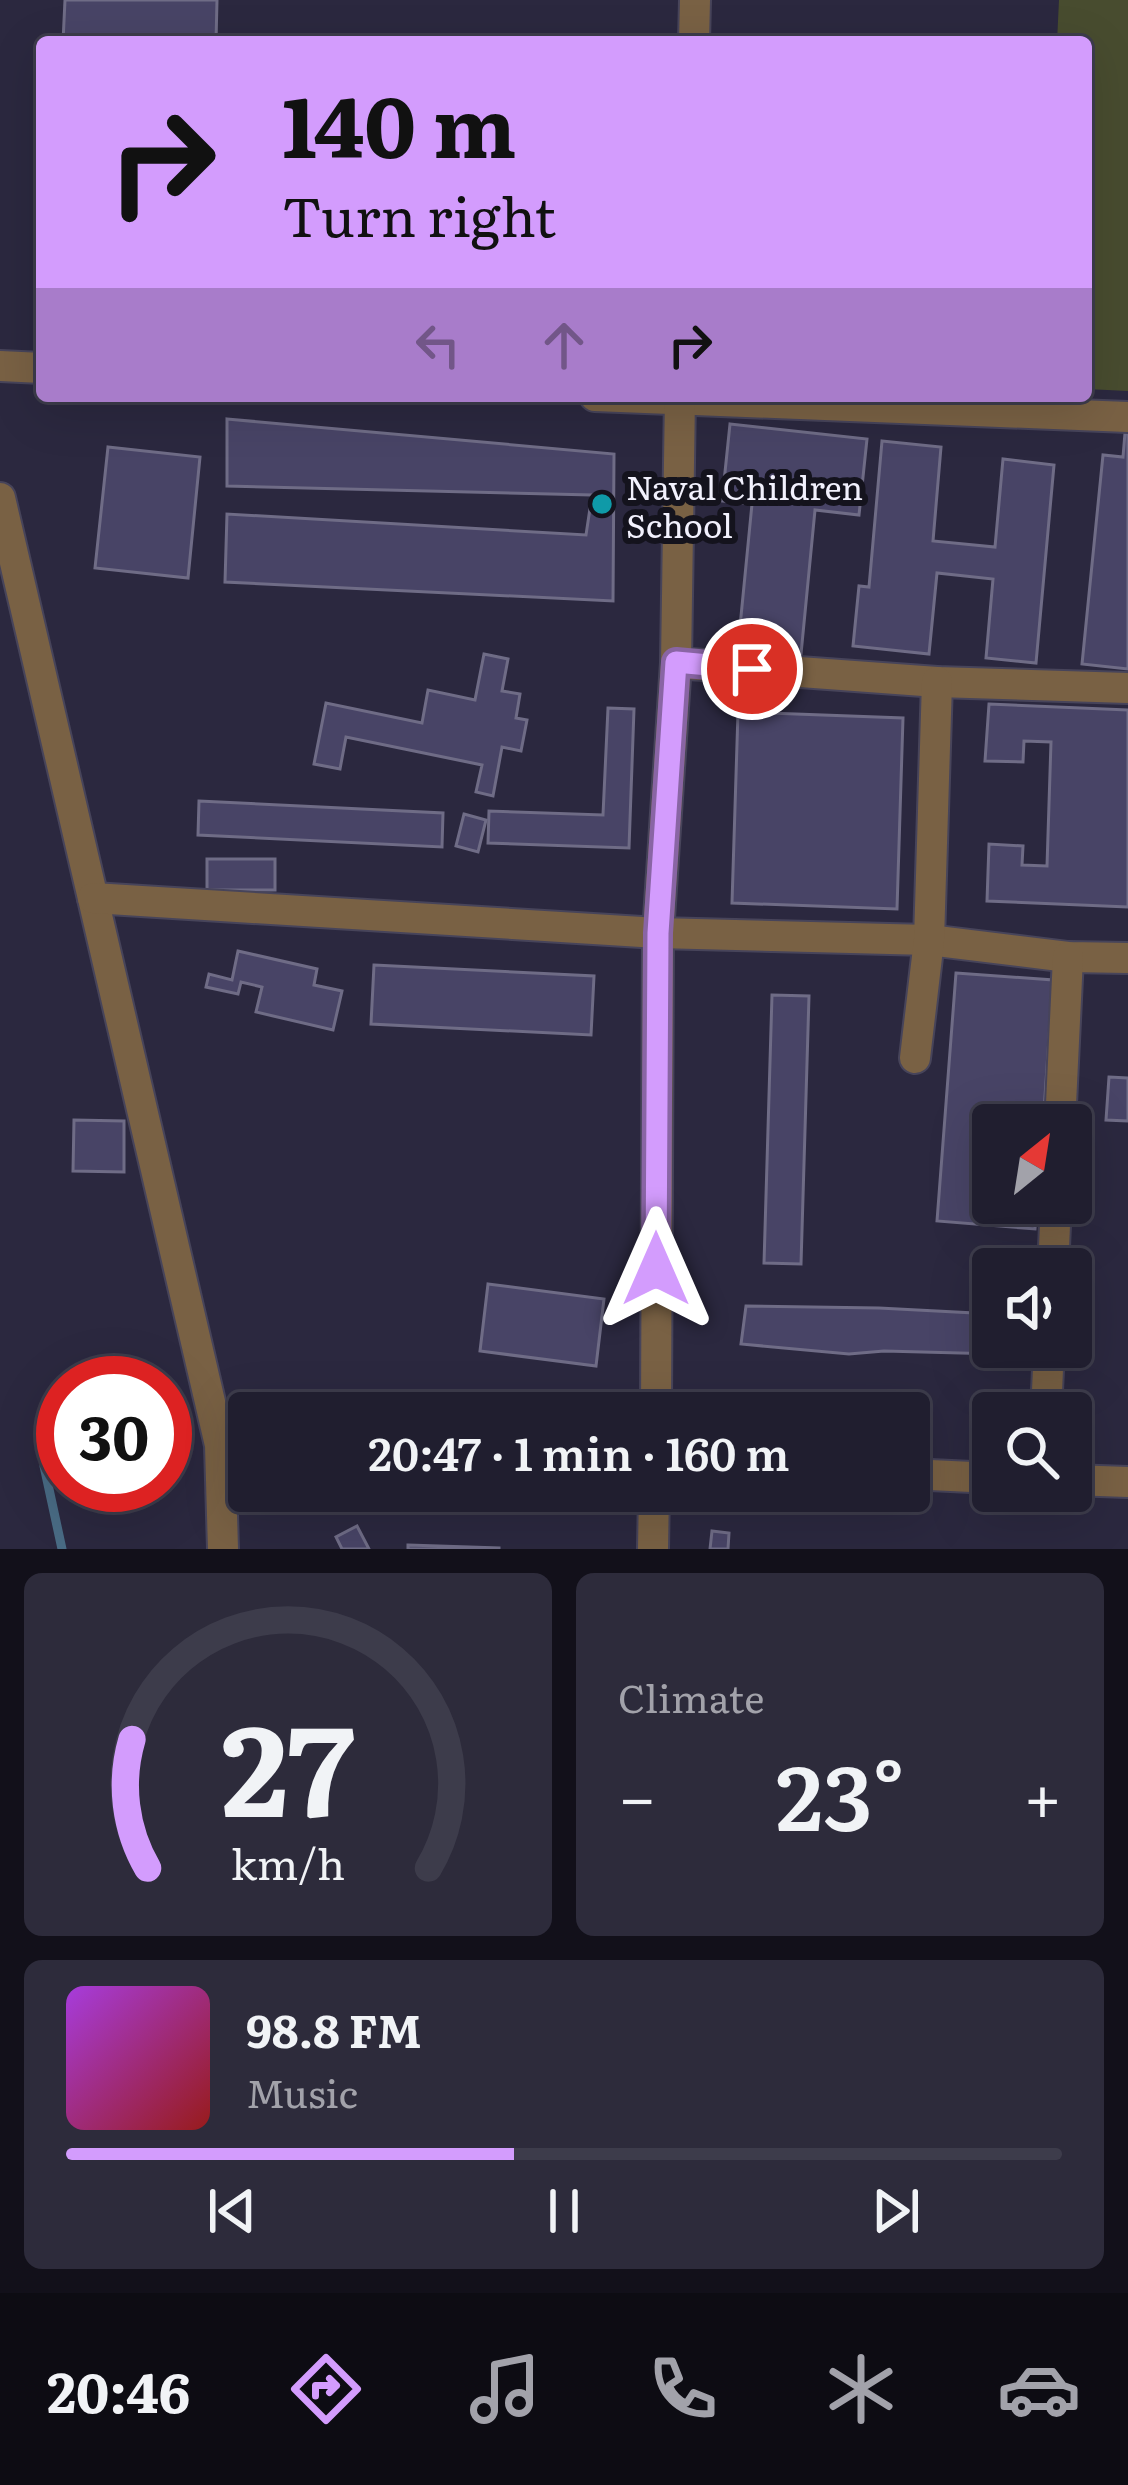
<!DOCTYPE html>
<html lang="en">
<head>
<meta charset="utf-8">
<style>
  :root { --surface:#201e2f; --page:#2d2b3b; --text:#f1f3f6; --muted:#a2a2aa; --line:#3d3c4b; --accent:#d39cfd }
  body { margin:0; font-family:Literata,serif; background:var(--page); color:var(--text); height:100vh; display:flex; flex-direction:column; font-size:45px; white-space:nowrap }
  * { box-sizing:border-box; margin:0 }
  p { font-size:39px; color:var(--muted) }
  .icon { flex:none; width:66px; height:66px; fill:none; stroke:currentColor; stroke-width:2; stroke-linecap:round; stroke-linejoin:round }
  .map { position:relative; height:1549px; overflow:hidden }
  .details { display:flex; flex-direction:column; gap:24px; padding:24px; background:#12101a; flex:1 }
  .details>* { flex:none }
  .top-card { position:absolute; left:36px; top:36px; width:1056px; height:366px; border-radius:12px; box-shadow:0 12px 48px #0002,0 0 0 3px var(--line); background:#d39cfd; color:#111; overflow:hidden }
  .needle { width:78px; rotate:30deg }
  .tools { position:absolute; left:972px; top:1104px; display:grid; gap:24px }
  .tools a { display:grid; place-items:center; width:120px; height:120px; border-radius:12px; background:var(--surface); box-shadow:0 12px 48px #0002,0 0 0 3px var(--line); font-size:60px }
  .speed { position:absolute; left:36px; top:1356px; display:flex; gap:24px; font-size:60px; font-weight:700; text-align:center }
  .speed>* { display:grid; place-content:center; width:156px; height:156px; border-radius:50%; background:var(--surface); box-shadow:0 12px 48px #0002,0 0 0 3px var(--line); line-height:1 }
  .speed .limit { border:18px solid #d22; background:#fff; color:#111 }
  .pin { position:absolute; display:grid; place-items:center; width:102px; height:102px; color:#fff; margin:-51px; border:6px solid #fff; border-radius:50%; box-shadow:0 3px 12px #0007 }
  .me { position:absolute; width:132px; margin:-66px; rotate:0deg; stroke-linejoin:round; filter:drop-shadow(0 0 9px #0008) }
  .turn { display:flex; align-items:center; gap:42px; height:252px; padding:0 48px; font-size:54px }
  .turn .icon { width:156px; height:156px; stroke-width:2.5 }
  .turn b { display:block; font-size:84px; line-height:102px }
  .lanes { display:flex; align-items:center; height:114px; padding:0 48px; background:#0003; justify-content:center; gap:60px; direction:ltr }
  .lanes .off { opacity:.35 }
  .big { font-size:90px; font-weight:600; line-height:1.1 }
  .details .card { flex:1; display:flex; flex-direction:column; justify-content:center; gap:18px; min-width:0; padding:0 42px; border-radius:18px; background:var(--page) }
  .details .dial { align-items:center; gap:0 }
  .dial svg { height:312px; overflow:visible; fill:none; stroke:var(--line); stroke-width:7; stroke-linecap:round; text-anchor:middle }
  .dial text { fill:var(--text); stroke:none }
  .song { display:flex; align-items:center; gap:36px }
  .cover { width:144px; height:144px; border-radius:18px; background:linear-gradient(135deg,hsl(280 70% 55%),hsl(0 70% 35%)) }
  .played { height:12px; border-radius:6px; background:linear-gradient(90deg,var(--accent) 45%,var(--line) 45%) }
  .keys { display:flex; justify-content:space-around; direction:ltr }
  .heat { display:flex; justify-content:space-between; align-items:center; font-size:66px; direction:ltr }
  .details .tiles { flex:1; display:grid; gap:24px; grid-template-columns:1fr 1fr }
  .card:last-child { grid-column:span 2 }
  .trip { position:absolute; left:228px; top:1392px; width:702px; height:120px; border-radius:12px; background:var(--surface); box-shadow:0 12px 48px #0002,0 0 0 3px var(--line); font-weight:600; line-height:120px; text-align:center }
  .tab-bar { display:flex; height:192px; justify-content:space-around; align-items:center; background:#0d0c13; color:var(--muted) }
  .tab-bar .icon { width:84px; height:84px }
  .tab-bar .active { color:var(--accent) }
  .tab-bar b { font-size:54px; color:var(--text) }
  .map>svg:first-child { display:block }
  .green { fill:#484c2f }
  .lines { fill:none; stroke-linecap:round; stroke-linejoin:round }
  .stream { stroke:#496b84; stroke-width:9 }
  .building { fill:#484466; stroke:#6f6c86; stroke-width:3 }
  .street-casing { stroke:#47445a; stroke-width:34 }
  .street { stroke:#796144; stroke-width:30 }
  .route-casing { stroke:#8965a4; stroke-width:30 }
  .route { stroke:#d39cfd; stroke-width:21 }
  .culture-dot { fill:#0f9aa8; stroke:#14131d; stroke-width:4.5 }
  .labels { text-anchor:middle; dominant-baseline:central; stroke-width:12; stroke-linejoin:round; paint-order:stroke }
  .poi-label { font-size:33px; fill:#f2f1fd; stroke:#14131d; text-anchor:start }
</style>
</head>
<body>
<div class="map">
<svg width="1128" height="1549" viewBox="0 0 1128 1549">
  <rect width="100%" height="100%" fill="#2b283f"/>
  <!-- green -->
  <polygon class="green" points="1059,0 1128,0 1128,391 1086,389 1086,42 1057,42"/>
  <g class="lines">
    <!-- stream -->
    <polyline class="stream" points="44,1466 62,1549"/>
  </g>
  <!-- building -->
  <g class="building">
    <polygon points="65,0 217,0 216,42 63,42"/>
    <polygon points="227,419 614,454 613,601 225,582 227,514 586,535 592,495 227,486"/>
    <polygon points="730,424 867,439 859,515 815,510 801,654 738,647 752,504 722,501"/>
    <polygon points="1125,433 1128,433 1128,669 1082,664 1103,455 1123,457"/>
    <polygon points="882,441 941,447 933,541 995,547 1003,459 1054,465 1036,663 986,658 993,579 937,573 929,654 853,646 859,586 869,587"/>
    <polygon points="108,447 200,457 188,578 95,568"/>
    <polygon points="484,654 508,659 502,691 520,694 516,718 527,720 521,751 502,747 493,796 476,792 482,765 346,737 340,769 314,764 326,703 422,723 428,690 475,700"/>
    <polygon points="989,704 1128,710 1128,907 987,901 989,844 1023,846 1022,865 1047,866 1051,742 1024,741 1023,762 985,761"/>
    <polygon points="608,708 634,709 629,848 488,843 489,811 603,815"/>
    <polygon points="738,712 903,718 897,909 732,903"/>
    <polygon points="199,801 443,813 442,847 198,835"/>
    <polygon points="464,814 486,820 478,852 456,846"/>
    <rect x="207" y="859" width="68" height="31"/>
    <polygon points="238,951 317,969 314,985 342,991 333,1030 256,1012 262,987 241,982 238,994 206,987 209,974 232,980"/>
    <polygon points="374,965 594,976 591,1035 371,1024"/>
    <polygon points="956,973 1053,980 1043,1125 993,1125 993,1203 1037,1203 1035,1229 937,1221"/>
    <polygon points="772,995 809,996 801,1264 764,1263"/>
    <polygon points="1109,1077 1128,1078 1128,1121 1106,1120"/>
    <polygon points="74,1120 124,1121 124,1172 73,1171"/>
    <polygon points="488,1284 604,1299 596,1366 480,1351"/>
    <polygon points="746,1306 879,1308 993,1314 993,1347 1002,1347 998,1354 884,1351 849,1354 741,1344"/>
    <polygon points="357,1526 369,1549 342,1549 336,1537"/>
    <polygon points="712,1531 729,1533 728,1549 710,1549"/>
    <polygon points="408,1545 499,1548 499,1549 408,1549"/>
  </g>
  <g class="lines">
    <defs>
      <g id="street">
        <polyline points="694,42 695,0"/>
        <polyline points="0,366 42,368"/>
        <polyline points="595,396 1128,417"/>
        <polyline points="0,498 220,1445 223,1549"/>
        <polyline points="676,663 937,682 1128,688"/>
        <polyline points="93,898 658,933 929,940 1068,957 1128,958"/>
        <polyline points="915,1058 929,940 937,682"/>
        <polyline points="1060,1125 1068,957"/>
        <polyline points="1053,1269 1056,1203"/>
        <polyline points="656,1413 658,933 676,663 680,396"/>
        <polyline points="1046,1413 1049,1347"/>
        <polyline points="909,1474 993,1478"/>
        <polyline points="1071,1480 1128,1482"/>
        <polyline points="653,1549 654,1491"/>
      </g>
    </defs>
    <!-- street casing -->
    <use href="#street" class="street-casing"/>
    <!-- street -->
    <use href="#street" class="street"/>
  </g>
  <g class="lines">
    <defs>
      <polyline id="route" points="656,1269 658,933 676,662 752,669"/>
    </defs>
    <!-- route casing -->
    <use href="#route" class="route-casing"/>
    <!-- route -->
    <use href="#route" class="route"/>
  </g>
  <!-- markers -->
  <circle class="culture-dot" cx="602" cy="504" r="12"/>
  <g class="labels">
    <!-- poi labels -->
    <g class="poi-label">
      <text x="626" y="485">Naval Children<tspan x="626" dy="38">School</tspan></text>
    </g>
  </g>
</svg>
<div class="tools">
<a><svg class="needle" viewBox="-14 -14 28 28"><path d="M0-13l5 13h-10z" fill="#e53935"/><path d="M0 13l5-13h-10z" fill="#a2a2aa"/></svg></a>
<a><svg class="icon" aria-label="sound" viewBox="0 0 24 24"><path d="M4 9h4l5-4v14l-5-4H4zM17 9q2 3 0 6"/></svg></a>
<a><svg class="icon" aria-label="search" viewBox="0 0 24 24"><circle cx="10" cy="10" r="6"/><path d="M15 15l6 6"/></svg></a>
</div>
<div class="speed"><div class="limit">30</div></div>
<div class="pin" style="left:752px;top:669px;background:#d93025"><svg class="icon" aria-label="arrive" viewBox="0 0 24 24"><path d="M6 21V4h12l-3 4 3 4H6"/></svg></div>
<svg class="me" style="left:656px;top:1269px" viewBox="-20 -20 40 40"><path d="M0-17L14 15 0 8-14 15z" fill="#d39cfd" stroke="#fff" stroke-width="4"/></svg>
<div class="trip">20:47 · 1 min · 160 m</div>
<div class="top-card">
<div class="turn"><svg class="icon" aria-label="right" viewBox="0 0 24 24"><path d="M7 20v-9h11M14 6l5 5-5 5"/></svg><div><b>140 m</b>Turn right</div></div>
<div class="lanes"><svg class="icon off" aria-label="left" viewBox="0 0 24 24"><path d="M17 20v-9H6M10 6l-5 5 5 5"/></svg><svg class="icon off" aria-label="ahead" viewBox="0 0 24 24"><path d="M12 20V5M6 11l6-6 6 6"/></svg><svg class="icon" aria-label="right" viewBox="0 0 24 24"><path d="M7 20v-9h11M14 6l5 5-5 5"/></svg></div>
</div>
</div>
<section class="details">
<div class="tiles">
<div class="card dial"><svg viewBox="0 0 100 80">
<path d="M14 69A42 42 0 1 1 86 69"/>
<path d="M14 69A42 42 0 0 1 10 36" stroke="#d39cfd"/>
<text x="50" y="56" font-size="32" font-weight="700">27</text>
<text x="50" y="72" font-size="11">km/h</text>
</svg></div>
<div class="card"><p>Climate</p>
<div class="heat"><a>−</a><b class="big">23°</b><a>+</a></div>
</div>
<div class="card">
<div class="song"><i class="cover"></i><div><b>98.8 FM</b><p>Music</p></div></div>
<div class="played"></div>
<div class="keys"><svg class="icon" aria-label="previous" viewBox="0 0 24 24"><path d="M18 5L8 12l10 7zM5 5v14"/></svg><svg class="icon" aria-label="pause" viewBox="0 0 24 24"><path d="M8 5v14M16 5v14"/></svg><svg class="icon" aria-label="next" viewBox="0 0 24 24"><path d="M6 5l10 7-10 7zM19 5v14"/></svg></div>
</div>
</div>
</section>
<nav class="tab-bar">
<b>20:46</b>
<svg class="icon active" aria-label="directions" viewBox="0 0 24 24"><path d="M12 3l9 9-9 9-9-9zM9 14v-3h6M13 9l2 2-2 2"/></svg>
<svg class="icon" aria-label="music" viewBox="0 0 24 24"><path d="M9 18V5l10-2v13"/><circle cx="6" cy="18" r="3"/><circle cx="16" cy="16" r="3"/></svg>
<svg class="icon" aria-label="phone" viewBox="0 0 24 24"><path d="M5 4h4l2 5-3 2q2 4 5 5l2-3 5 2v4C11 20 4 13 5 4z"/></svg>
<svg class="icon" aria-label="climate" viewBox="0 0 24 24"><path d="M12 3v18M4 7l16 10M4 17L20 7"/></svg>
<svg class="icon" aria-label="car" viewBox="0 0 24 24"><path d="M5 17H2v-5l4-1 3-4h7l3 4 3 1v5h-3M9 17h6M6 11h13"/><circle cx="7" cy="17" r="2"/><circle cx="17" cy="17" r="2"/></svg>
</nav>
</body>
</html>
